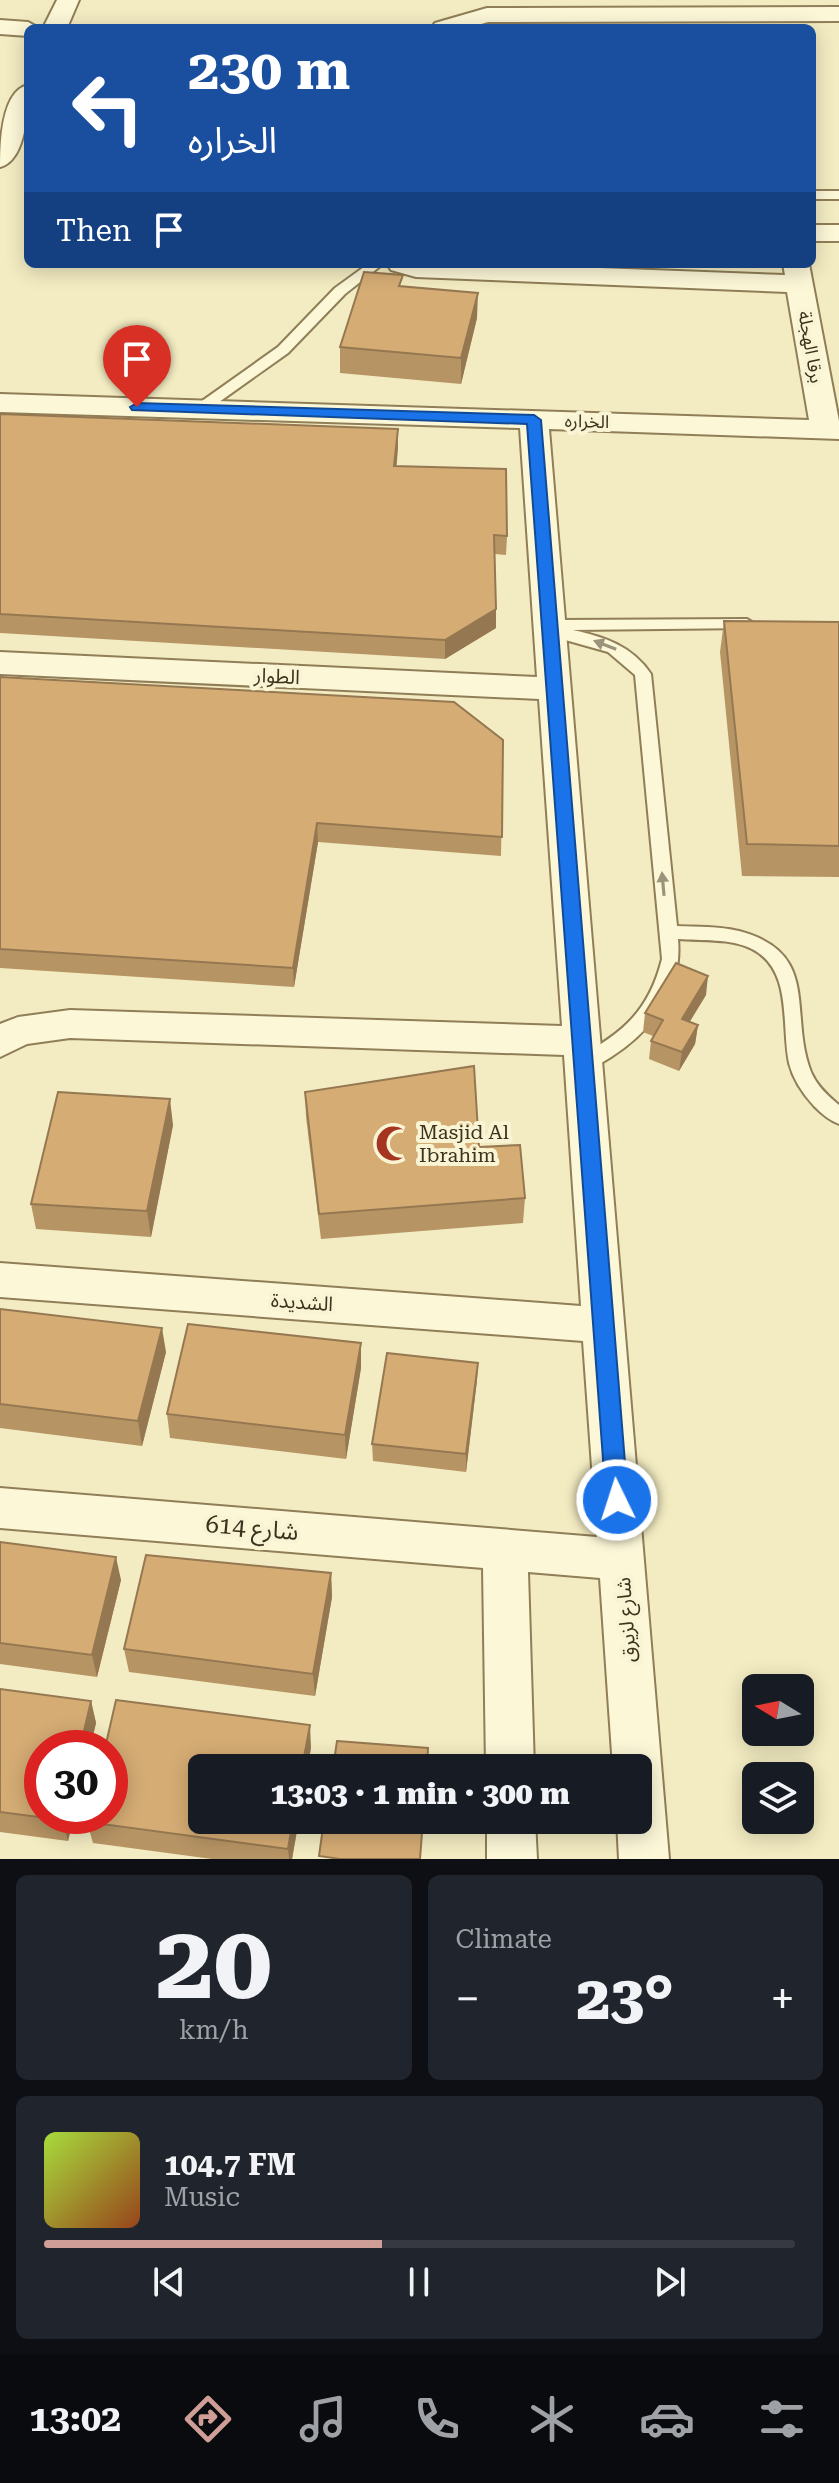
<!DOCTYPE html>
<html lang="en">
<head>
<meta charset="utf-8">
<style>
  :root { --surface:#171b24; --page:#20242c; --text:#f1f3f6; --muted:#9ea1a6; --line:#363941; --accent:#cf9e96 }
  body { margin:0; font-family:"Roboto Serif","Noto Sans Arabic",serif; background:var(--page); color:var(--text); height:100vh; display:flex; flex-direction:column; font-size:30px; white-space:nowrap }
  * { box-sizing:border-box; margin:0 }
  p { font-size:26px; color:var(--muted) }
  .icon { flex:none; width:44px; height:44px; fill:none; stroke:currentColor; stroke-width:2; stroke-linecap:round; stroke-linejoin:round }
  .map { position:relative; height:1859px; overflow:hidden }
  .panel { display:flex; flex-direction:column; gap:16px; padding:16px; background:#0d0f14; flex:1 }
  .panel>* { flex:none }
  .top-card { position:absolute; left:24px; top:24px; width:792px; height:244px; border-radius:12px; box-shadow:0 4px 20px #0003; background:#1a4fa0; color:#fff; overflow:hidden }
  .needle { width:52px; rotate:280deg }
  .controls { position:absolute; left:742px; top:1674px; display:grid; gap:16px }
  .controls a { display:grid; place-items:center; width:72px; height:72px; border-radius:12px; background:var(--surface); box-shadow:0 4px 20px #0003; font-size:40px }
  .speed { position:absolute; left:24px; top:1730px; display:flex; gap:16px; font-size:40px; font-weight:700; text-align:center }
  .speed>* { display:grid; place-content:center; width:104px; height:104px; border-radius:50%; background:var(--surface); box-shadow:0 4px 20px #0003; line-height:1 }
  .speed .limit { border:12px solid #d22; background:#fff; color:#111 }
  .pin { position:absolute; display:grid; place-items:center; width:68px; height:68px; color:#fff; margin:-82px -34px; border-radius:50% 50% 50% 0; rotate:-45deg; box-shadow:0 0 8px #0007 }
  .pin .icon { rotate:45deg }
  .me { position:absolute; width:88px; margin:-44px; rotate:356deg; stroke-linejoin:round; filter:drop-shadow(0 0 6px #0008) }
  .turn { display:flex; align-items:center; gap:28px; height:168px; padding:0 32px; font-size:36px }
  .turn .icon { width:104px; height:104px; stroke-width:2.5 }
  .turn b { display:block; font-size:56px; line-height:68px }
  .then { display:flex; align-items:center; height:76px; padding:0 32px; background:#0003; gap:16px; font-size:30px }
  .big { font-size:60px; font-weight:800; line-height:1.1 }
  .panel .tile { flex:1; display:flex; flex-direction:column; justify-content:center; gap:12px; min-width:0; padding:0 28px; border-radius:12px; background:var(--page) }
  .panel .dial { align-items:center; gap:0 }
  .dial b { font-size:104px; line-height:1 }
  .song { display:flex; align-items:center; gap:24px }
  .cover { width:96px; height:96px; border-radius:12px; background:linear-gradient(135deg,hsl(80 70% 55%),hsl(20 70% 35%)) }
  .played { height:8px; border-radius:4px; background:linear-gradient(90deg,var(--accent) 45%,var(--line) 45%) }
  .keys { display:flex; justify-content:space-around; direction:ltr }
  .heat { display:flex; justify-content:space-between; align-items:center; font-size:44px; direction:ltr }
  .panel .tiles { flex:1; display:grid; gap:16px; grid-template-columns:1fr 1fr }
  .tile:last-child { grid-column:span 2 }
  .trip { position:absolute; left:188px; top:1754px; width:464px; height:80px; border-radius:12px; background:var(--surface); box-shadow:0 4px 20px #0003; font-weight:800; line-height:80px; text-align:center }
  .tab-bar { display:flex; height:128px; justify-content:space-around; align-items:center; background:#090b0e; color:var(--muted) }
  .tab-bar .icon { width:56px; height:56px }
  .tab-bar .active { color:var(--accent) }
  .tab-bar b { font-size:36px; color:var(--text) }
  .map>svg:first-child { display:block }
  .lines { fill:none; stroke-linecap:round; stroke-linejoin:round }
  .lane-casing { stroke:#8f7e57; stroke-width:4 }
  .street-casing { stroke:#8f7e57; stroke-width:4 }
  .lane { fill:#fcf7d7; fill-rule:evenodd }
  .street { fill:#fcf7d7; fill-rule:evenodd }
  .wall { fill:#b79464 }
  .shaded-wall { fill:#957851 }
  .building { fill:#d5ac74; stroke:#957851; stroke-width:2 }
  .oneway { fill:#9c947a }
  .route { fill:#1a73e8; stroke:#114b97; stroke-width:2 }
  .labels { text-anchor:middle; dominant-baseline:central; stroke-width:8; stroke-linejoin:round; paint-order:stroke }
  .far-street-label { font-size:18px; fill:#3d321d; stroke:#f9f4d3 }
  .street-label { font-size:20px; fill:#3d321d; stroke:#f9f4d3 }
  .poi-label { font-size:20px; fill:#3d321d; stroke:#f9f4d3; text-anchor:start }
  .near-street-label { font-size:24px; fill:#3d321d; stroke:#f9f4d3 }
</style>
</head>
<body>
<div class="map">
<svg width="839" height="1859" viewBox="0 0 839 1859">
  <rect width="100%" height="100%" fill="#f3ecc2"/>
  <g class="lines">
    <defs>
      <g id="lane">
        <rect x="812" y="191" width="27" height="8"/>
        <polygon points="368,264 383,264 345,294 288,353 205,412 195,412 195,406 278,347 335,288"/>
        <path d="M747,619l8,5 -2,4 -180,2c32,7 59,16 78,44l26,252c20,1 42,0 62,5 83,22 49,82 72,141 6,14 17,24 28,33v19c-10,-4 -18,-11 -25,-18 -11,-12 -21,-27 -25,-43 -8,-38 4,-93 -37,-114 -22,-11 -50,-8 -74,-10 5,50 -26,92 -67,118 -10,6 -22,15 -34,11l-2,-5 2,-5c46,-25 72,-47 85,-99l-27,-284 -27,-23 -64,-18 -2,-4 15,-10z"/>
      </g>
      <g id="street">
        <polygon points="57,0 79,0 67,28 43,28"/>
        <polygon points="839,7 839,21 488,22 468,28 431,28 435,23 487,8"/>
        <polygon points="0,20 28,22 39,28 28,28 28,36 0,34"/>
        <path d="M28,85c0,22 -1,75 -28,82 0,-23 1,-76 28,-82z"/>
        <rect x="812" y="225" width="27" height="16"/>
        <polygon points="387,264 493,264 785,275 783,264 809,264 839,421 839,439 549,429 669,1859 619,1859 617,1820 638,1820 638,1768 613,1768 600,1578 528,1572 534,1768 486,1768 483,1568 0,1528 0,1488 597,1537 583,1341 0,1297 0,1263 581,1306 564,1055 70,1038 27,1044 0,1057 0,1024 18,1017 70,1010 562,1026 539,699 0,674 0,652 537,677 520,428 0,412 0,394 809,420 787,292 416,277 391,270"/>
        <polygon points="487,1820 535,1820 537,1859 487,1859"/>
      </g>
    </defs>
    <!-- lane casing -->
    <use href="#lane" class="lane-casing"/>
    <!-- street casing -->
    <use href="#street" class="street-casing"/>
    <!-- lane -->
    <use href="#lane" class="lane"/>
    <!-- street -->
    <use href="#street" class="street"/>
  </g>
  <!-- wall -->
  <g class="wall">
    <polygon points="403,287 477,318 461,384 340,373 340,347"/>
    <polygon points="0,414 398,429 396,466 507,536 506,555 495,554 496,628 445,659 0,633"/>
    <polygon points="724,621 839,622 839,877 742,876 720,652"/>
    <polygon points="0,677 503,740 501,856 318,842 294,987 0,968"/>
    <polygon points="706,995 689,1022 698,1025 695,1044 679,1071 649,1059 651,1041 653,1036 643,1032 645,1013"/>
    <polygon points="305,1092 479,1147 525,1198 523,1223 321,1239 306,1117"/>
    <polygon points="173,1125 151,1237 36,1229 31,1204"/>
    <polygon points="0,1309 166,1352 142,1446 0,1428"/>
    <polygon points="478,1363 477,1380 466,1472 373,1461 372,1444"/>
    <polygon points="361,1368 346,1459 170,1438 167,1414"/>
    <polygon points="0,1542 121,1580 97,1677 0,1664"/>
    <polygon points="331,1573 332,1597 315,1696 129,1672 124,1649"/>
    <polygon points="0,1689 91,1701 96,1723 68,1841 0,1832"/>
    <polygon points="311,1747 292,1859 212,1859 93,1843 87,1822"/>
  </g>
  <!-- shaded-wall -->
  <g class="shaded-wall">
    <polygon points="478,293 477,318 461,384 461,358"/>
    <polygon points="398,429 398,448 395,485 394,466"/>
    <polygon points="496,609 496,628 445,659 445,640"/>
    <polygon points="317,823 318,842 294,987 293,968"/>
    <polygon points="708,976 706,995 680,1038 682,1019"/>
    <polygon points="698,1025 695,1044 679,1071 682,1052"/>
    <polygon points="170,1099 173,1125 151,1237 147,1211"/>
    <polygon points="162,1328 166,1352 142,1446 138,1421"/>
    <polygon points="361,1343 361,1368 346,1459 345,1435"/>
    <polygon points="478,1363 477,1380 466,1472 466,1454"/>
    <polygon points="116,1557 121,1580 97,1677 92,1655"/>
    <polygon points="331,1573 332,1597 315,1696 313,1674"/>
    <polygon points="91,1701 96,1723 90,1748 80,1748"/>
    <polygon points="310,1725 311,1747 308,1768 302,1768"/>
    <polygon points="63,1816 74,1816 68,1841 62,1820"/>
    <polygon points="293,1820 299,1820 292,1859 289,1859 288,1849"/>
  </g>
  <!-- building -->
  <g class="building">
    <polygon points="364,272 403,275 399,286 478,293 461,358 340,347"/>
    <polygon points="0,414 398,429 394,466 506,469 507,536 494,535 496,609 445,640 0,614"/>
    <polygon points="724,621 839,622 839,846 747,844"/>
    <polygon points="0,677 454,702 503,740 502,837 317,823 293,968 0,949"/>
    <polygon points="676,963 708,976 682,1019 698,1025 682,1052 651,1041 663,1020 645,1013"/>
    <polygon points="474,1066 479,1147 520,1145 525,1198 319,1214 305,1092"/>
    <polygon points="58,1092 170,1099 147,1211 31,1204"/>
    <polygon points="0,1309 162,1328 138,1421 0,1404"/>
    <polygon points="188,1324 361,1343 345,1435 167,1414"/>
    <polygon points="387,1353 478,1363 466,1454 372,1444"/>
    <polygon points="0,1542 116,1557 92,1655 0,1643"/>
    <polygon points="146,1555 331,1573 313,1674 124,1649"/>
    <polygon points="0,1689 91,1701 80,1748 42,1748 42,1816 63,1816 62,1820 0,1812"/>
    <polygon points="116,1700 310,1725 302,1768 202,1768 202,1820 293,1820 288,1849 87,1822 89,1816 110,1816 110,1748 105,1748"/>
    <polygon points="337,1741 428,1748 427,1768 333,1768"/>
    <polygon points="324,1820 423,1820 420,1859 340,1859 319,1856"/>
  </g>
  <!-- one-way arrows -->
  <defs><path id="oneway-solid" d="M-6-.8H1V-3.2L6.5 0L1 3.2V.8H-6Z" transform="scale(2)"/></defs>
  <g class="oneway">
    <use href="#oneway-solid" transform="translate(605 645) rotate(-159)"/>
    <use href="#oneway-solid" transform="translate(663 884) rotate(-95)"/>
  </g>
  <!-- route -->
  <polygon class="route" points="137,403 534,415 541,420 628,1500 625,1507 617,1510 609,1507 606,1500 527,424 132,410 130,407"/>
  <!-- icons -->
  <defs>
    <symbol id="mosque-bare" viewBox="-9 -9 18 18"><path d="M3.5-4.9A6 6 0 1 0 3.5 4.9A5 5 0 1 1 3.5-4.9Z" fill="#a53520" stroke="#f9f4d3" stroke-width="2.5" paint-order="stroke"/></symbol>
  </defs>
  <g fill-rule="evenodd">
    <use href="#mosque-bare" x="368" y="1118" width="51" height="51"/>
  </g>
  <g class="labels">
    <!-- far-street labels -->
    <g class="far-street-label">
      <text transform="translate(811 347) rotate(80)">برقا الهجلة</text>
      <text transform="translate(587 421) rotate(2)">الخراره</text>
    </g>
    <!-- street labels -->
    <g class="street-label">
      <text transform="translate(277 676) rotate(3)">الطوار</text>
      <text transform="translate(302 1302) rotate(4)">الشديدة</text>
      <text transform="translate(626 1620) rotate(-94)">شارع لزيرق</text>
    </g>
    <!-- poi labels -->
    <g class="poi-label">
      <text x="419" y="1132">Masjid Al<tspan x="419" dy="23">Ibrahim</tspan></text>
    </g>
    <!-- near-street labels -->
    <g class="near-street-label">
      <text transform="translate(252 1528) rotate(5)">شارع 614</text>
    </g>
  </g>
</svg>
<div class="controls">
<a><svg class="needle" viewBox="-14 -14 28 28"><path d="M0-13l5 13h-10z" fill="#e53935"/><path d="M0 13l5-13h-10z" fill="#9ea1a6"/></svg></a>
<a><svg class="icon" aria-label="layers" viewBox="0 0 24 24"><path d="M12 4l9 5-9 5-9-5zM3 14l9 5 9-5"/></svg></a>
</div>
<div class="speed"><div class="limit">30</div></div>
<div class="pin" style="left:137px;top:407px;background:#d93025"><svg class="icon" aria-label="arrive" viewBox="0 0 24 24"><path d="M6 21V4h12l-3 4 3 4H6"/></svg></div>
<svg class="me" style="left:617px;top:1500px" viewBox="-20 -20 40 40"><circle r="17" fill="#1a73e8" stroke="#fff" stroke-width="3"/><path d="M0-11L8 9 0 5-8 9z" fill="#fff"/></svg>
<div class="trip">13:03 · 1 min · 300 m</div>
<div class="top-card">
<div class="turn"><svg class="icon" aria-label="left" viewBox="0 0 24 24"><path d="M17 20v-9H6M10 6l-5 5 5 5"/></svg><div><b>230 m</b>الخراره</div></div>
<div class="then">Then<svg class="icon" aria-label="arrive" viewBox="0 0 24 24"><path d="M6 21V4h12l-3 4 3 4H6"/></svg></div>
</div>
</div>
<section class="panel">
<div class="tiles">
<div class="tile dial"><b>20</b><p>km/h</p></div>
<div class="tile"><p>Climate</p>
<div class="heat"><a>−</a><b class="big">23°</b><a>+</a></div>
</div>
<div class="tile">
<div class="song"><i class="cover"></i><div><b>104.7 FM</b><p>Music</p></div></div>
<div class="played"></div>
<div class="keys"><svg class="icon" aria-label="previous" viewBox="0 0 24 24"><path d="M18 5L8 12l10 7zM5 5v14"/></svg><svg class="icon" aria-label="pause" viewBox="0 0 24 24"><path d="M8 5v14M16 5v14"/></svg><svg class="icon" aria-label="next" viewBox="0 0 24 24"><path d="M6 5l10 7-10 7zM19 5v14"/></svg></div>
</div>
</div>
</section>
<nav class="tab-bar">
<b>13:02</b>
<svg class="icon active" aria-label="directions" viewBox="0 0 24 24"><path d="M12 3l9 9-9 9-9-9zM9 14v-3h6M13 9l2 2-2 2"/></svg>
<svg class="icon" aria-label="music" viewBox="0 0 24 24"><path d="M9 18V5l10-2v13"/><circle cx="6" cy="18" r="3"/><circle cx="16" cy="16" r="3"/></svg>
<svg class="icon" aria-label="phone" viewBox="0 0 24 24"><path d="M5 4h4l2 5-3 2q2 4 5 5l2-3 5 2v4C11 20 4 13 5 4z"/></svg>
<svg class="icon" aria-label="climate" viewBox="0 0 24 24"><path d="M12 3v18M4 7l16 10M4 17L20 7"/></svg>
<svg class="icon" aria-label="car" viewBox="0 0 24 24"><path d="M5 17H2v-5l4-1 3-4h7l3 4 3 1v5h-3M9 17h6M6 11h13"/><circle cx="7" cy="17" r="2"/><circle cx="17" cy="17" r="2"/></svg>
<svg class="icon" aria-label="filters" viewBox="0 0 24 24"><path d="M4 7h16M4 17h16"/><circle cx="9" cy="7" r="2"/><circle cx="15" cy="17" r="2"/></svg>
</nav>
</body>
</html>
